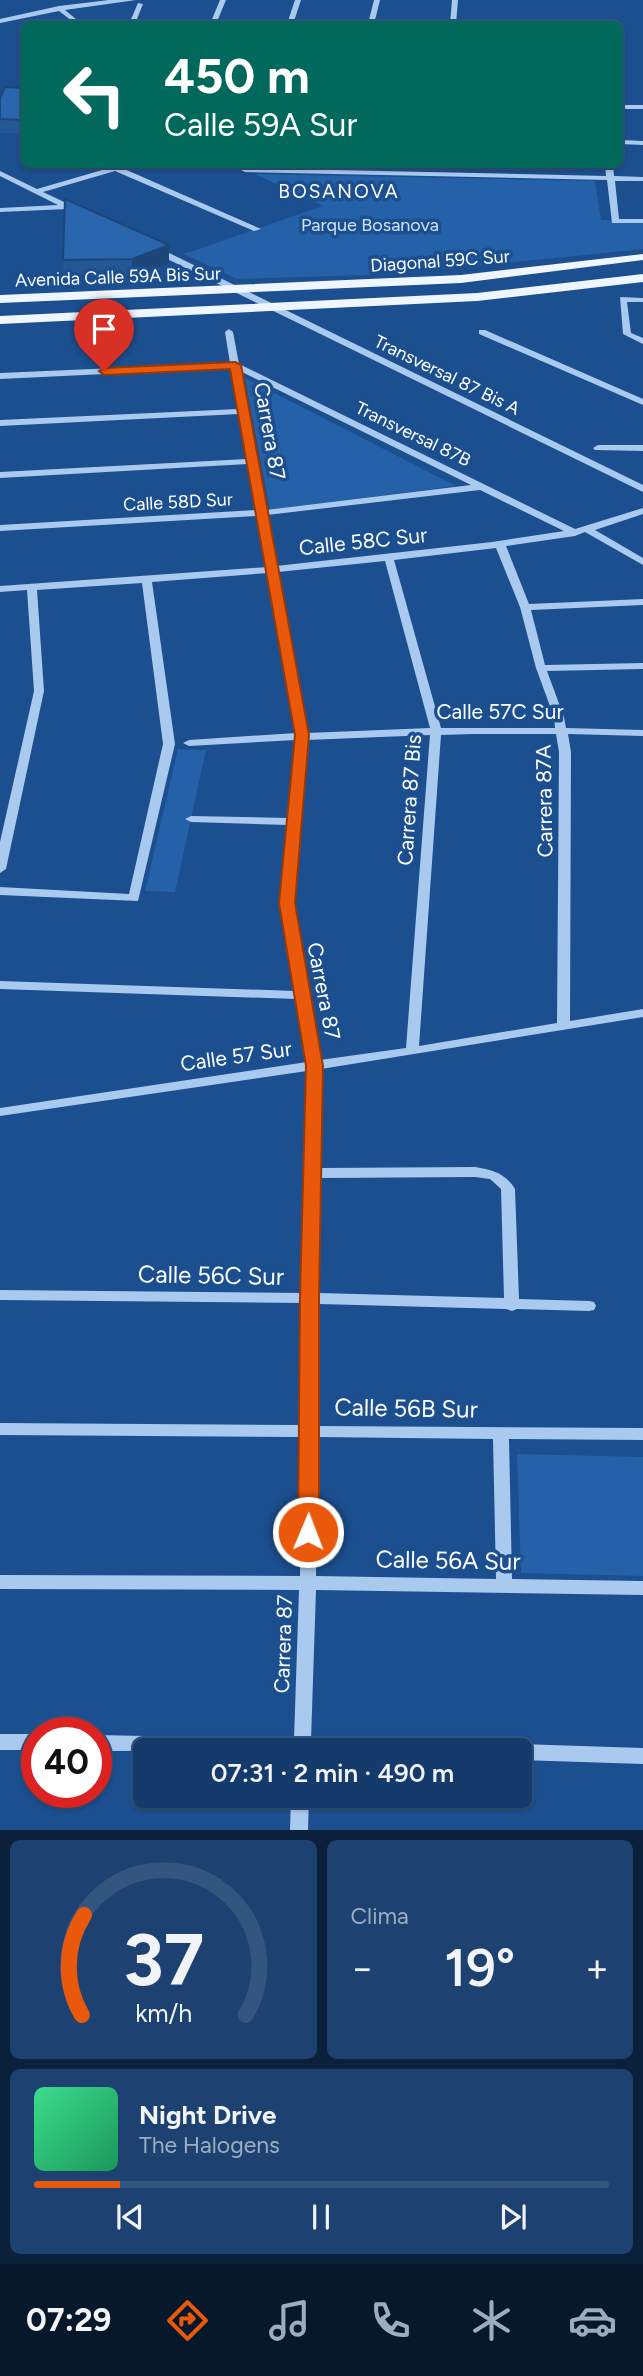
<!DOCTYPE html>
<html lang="es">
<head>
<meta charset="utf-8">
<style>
  :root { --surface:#143b6b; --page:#1d4271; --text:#f1f3f6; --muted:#9dadc1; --line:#33557e; --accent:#ea580c }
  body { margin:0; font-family:Figtree,sans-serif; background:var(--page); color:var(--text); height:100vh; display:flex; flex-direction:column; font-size:26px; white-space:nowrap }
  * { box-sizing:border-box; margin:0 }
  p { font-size:23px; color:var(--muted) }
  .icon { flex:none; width:38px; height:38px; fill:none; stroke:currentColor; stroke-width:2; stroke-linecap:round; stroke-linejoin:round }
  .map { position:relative; height:1830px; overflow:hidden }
  .details { display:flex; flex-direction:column; gap:10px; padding:10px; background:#0b203b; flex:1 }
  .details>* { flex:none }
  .guide { position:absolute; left:21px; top:21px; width:602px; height:147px; border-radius:10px; box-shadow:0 2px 5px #0004,0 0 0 2px var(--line); background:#00695c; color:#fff; overflow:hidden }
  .speed { position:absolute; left:21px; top:1717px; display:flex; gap:14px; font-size:35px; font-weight:700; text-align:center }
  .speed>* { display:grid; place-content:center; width:91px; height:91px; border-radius:50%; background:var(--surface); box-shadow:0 2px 5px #0004,0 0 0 2px var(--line); line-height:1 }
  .speed .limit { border:10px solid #d22; background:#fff; color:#111 }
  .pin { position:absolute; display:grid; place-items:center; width:60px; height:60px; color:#fff; margin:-72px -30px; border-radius:50% 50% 50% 0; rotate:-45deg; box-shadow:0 0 7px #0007 }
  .pin .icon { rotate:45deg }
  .me { position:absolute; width:77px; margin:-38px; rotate:1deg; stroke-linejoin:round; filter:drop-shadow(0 0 5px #0008) }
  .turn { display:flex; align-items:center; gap:24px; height:147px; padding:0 28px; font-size:32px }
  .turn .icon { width:91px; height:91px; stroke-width:2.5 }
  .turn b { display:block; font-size:49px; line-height:60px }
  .big { font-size:52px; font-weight:600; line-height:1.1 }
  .details .card { flex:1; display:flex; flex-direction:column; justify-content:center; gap:10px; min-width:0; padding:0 24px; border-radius:10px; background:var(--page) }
  .details .dial { align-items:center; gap:0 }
  .dial svg { height:182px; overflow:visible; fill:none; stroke:var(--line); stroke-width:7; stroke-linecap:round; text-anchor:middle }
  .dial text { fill:var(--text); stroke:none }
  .song { display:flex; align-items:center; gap:21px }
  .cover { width:84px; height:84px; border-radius:10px; background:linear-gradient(135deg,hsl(150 70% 55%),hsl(150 70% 35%)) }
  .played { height:7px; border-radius:4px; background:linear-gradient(90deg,var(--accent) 15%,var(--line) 15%) }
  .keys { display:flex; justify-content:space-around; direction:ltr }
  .heat { display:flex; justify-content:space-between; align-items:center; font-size:38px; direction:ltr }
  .details .tiles { flex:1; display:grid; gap:10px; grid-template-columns:1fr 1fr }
  .card:last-child { grid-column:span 2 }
  .trip { position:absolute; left:133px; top:1738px; width:399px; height:70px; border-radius:10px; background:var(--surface); box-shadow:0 2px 5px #0004,0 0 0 2px var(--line); font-weight:600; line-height:70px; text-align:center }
  .tab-bar { display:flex; height:112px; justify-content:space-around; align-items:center; background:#08182b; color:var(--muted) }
  .tab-bar .icon { width:49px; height:49px }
  .tab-bar .selected { color:var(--accent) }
  .tab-bar b { font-size:32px; color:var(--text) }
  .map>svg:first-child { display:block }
  .green { fill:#2461a8 }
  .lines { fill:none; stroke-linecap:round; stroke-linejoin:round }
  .minor { fill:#a9c9ee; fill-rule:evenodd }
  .major { fill:#f0f6ff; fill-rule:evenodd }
  .wall { fill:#245895 }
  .shaded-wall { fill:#1d4779 }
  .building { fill:#2a66ad; stroke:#1d4779; stroke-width:2 }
  .route { fill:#ea580c; stroke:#983908; stroke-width:2 }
  .labels { text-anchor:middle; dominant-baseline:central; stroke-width:7; stroke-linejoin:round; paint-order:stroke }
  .far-park-label { font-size:18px; fill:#cfe3fa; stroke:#1b4f8f }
  .far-street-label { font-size:18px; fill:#fff; stroke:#1b4f8f }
  .far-neighbourhood-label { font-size:19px; letter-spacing:2px; fill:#fff; stroke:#1b4f8f }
  .street-label { font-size:21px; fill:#fff; stroke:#1b4f8f }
  .near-street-label { font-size:24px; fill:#fff; stroke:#1b4f8f }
</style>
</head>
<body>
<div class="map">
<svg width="643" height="1830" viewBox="0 0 643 1830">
  <rect width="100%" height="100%" fill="#1b4f8f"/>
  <!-- green -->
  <g class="green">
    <polygon points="255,174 595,181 601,220 643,221 643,249 396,274 237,279 184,254 323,206"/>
    <polygon points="245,378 456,486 270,510"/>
    <polygon points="178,749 206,750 175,892 145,891"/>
    <polygon points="517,1454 643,1457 643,1576 521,1573"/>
  </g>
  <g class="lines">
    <!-- minor -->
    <g class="minor">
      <polygon points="109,0 136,0 65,10 82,24 76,24 59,11 0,23 0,19 59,6"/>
      <polygon points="220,0 226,0 216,24 210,24"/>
      <polygon points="295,0 301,0 293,24 287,24"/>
      <polygon points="374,0 380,0 374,24 368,24"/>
      <polygon points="452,0 458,0 456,24 450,24"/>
      <polygon points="138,3 143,4 135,24 129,24"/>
      <rect x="620" y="105" width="23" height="4"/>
      <polygon points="620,140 643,141 643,145 620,144"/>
      <polygon points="102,164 113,164 261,229 254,231 115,171 43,192 83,211 83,215 77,215 67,209 0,212 0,208 58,205 0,176 0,171 37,189 109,168"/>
      <polygon points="228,164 238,164 246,168 606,176 605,164 613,164 614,176 643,177 643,181 615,181 619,219 643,219 643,223 612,223 607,180 245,172"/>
      <polygon points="153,248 159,248 643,485 643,492 153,252"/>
      <polygon points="620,297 643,298 643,302 627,302 631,333 643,338 643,344 623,334"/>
      <path d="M229,329l4,3 6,32 336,165 68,-21v6l-48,16 48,28v7l-58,-33 -10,4 -69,10 23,58 114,-5v6l-112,5 14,55 98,-2v6l-96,2 17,46 2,11 77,2v6l-75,-2 3,18 -1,269 73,-12v8l-322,52 -1,99 155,-1c18,3 30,6 40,22l4,110 70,2 5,1 2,4 -2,4 -5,1 -72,-2 -5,2 -6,-2 -187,-5 -1,122 325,2v12l-134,-1 3,140 131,2v14l-327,-5 -5,150 141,2 6,3 3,5 -365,1v-16l198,4 5,-149 -299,-1v-14l300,1 2,-139 -302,-2v-12l302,2 2,-122 -304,-3v-10l304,3 3,-222 -307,45v-8l307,-46 -11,-63 -296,-10v-8l295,10 -14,-88 7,-78 -97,-3 -6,-3 6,-3 98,2 7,-78 -107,6 -6,-3 6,-3 107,-7 -28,-160 -116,9 23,162 -37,157 -138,-6v-8l129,7 34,-150 -21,-161 -105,7 7,101 -38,178 -6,4v-31l34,-151 -7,-101 -27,2v-6l267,-19 -9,-51 -258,15v-6l256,-15 -8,-46 -248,14v-6l247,-13 -8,-45 -239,12v-6l238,-11 -7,-41 -231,11v-6l230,-10 -5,-31zM240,371l231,114 -205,25zM480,490l84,41 -72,11 -216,24 -9,-51zM496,548l24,59 16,61 18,49 1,11h-114l-47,-168zM385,561l45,167 -123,5 -29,-161zM473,734h83l3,18 -2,271 -138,23 22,-311zM430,735l-24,313 -86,12 -27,-157 14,-163zM475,1177l15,2 11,10 3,109 -185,-5 1,-115zM317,1437l176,2 3,140 -180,-3z"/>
      <polygon points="479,330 485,330 643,399 643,405 479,334"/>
      <polygon points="598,445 643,445 643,451 595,450 593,448"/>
      <rect x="0" y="1734" width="37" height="16"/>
      <polygon points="520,1744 643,1748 643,1764 520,1760 520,1750 512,1750 514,1747"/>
      <polygon points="291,1796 309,1796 308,1830 290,1830"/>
    </g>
    <!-- major -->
    <g class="major">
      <polygon points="643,254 643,260 461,283 0,303 0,295 461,275"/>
      <polygon points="643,274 643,282 477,301 0,324 0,316 477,293"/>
    </g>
  </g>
  <!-- wall -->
  <g class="wall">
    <polygon points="24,88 24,133 0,133 0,98"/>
    <polygon points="169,245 169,263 133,276 64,277 63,260"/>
  </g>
  <!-- shaded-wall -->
  <polygon class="shaded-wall" points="169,245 169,263 133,276 132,259"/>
  <!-- building -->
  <g class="building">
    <polygon points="5,87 24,88 24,120 0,119 0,98"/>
    <polygon points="65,199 169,245 132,259 63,260"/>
  </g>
  <!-- route -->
  <polygon class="route" points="235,362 241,365 309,735 295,903 323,1066 319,1298 319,1532 316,1538 308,1540 301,1538 298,1532 300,1298 306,1066 279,903 295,735 230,369 104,375 99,371 104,368"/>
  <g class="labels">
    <!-- far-park labels -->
    <g class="far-park-label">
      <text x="370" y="225">Parque Bosanova</text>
    </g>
    <!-- far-street labels -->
    <g class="far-street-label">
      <text transform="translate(440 261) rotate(-4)">Diagonal 59C Sur</text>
      <text transform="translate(118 277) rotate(-2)">Avenida Calle 59A Bis Sur</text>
      <text transform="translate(447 375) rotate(26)">Transversal 87 Bis A</text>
      <text transform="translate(413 434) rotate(26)">Transversal 87B</text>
      <text transform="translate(178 502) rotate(-3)">Calle 58D Sur</text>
    </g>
    <!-- far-neighbourhood labels -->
    <g class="far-neighbourhood-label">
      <text x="339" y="191">BOSANOVA</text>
    </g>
    <!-- street labels -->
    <g class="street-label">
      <text transform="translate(270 431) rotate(80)">Carrera 87</text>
      <text transform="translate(363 541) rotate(-6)">Calle 58C Sur</text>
      <text x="500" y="711">Calle 57C Sur</text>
      <text transform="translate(409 800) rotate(-86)">Carrera 87 Bis</text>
      <text transform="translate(544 801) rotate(-91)">Carrera 87A</text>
      <text transform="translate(324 991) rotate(79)">Carrera 87</text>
      <text transform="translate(236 1056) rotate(-8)">Calle 57 Sur</text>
      <text transform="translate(283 1644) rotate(-88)">Carrera 87</text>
    </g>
    <!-- near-street labels -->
    <g class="near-street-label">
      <text transform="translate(211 1275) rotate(1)">Calle 56C Sur</text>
      <text transform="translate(406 1408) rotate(1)">Calle 56B Sur</text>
      <text transform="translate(448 1560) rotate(1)">Calle 56A Sur</text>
    </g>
  </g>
</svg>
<div class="speed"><div class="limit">40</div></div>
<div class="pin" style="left:104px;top:371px;background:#d93025"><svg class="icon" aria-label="arrive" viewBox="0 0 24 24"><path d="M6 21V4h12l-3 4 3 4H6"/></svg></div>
<svg class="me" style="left:308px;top:1532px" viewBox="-20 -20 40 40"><circle r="17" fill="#ea580c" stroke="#fff" stroke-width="3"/><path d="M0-11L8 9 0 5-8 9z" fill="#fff"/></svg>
<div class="trip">07:31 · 2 min · 490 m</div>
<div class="guide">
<div class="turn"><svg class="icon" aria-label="left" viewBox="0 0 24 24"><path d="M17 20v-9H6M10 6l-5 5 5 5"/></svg><div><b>450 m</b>Calle 59A Sur</div></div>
</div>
</div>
<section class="details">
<div class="tiles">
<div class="card dial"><svg viewBox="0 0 100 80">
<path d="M14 69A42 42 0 1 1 86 69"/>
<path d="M14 69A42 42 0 0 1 15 25" stroke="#ea580c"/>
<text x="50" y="56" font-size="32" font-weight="700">37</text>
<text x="50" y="72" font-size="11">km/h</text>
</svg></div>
<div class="card"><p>Clima</p>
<div class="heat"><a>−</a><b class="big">19°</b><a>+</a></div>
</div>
<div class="card">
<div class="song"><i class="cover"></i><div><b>Night Drive</b><p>The Halogens</p></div></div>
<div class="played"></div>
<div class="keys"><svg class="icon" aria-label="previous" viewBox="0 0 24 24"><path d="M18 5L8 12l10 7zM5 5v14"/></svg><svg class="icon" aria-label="pause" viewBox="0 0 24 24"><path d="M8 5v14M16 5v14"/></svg><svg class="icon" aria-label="next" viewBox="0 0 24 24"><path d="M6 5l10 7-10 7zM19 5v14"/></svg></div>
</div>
</div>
</section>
<nav class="tab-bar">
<b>07:29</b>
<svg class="icon selected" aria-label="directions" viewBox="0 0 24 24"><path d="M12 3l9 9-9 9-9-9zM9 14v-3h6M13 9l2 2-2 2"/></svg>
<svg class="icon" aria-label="music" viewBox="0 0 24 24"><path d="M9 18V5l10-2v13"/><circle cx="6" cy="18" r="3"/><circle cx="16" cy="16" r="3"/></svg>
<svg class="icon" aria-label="phone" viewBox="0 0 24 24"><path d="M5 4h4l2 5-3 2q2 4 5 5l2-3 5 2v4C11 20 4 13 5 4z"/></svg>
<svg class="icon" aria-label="climate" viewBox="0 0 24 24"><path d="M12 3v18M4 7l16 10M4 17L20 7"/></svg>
<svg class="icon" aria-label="car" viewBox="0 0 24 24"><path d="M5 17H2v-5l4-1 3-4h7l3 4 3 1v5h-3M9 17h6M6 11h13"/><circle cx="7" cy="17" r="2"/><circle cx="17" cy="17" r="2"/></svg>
</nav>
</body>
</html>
